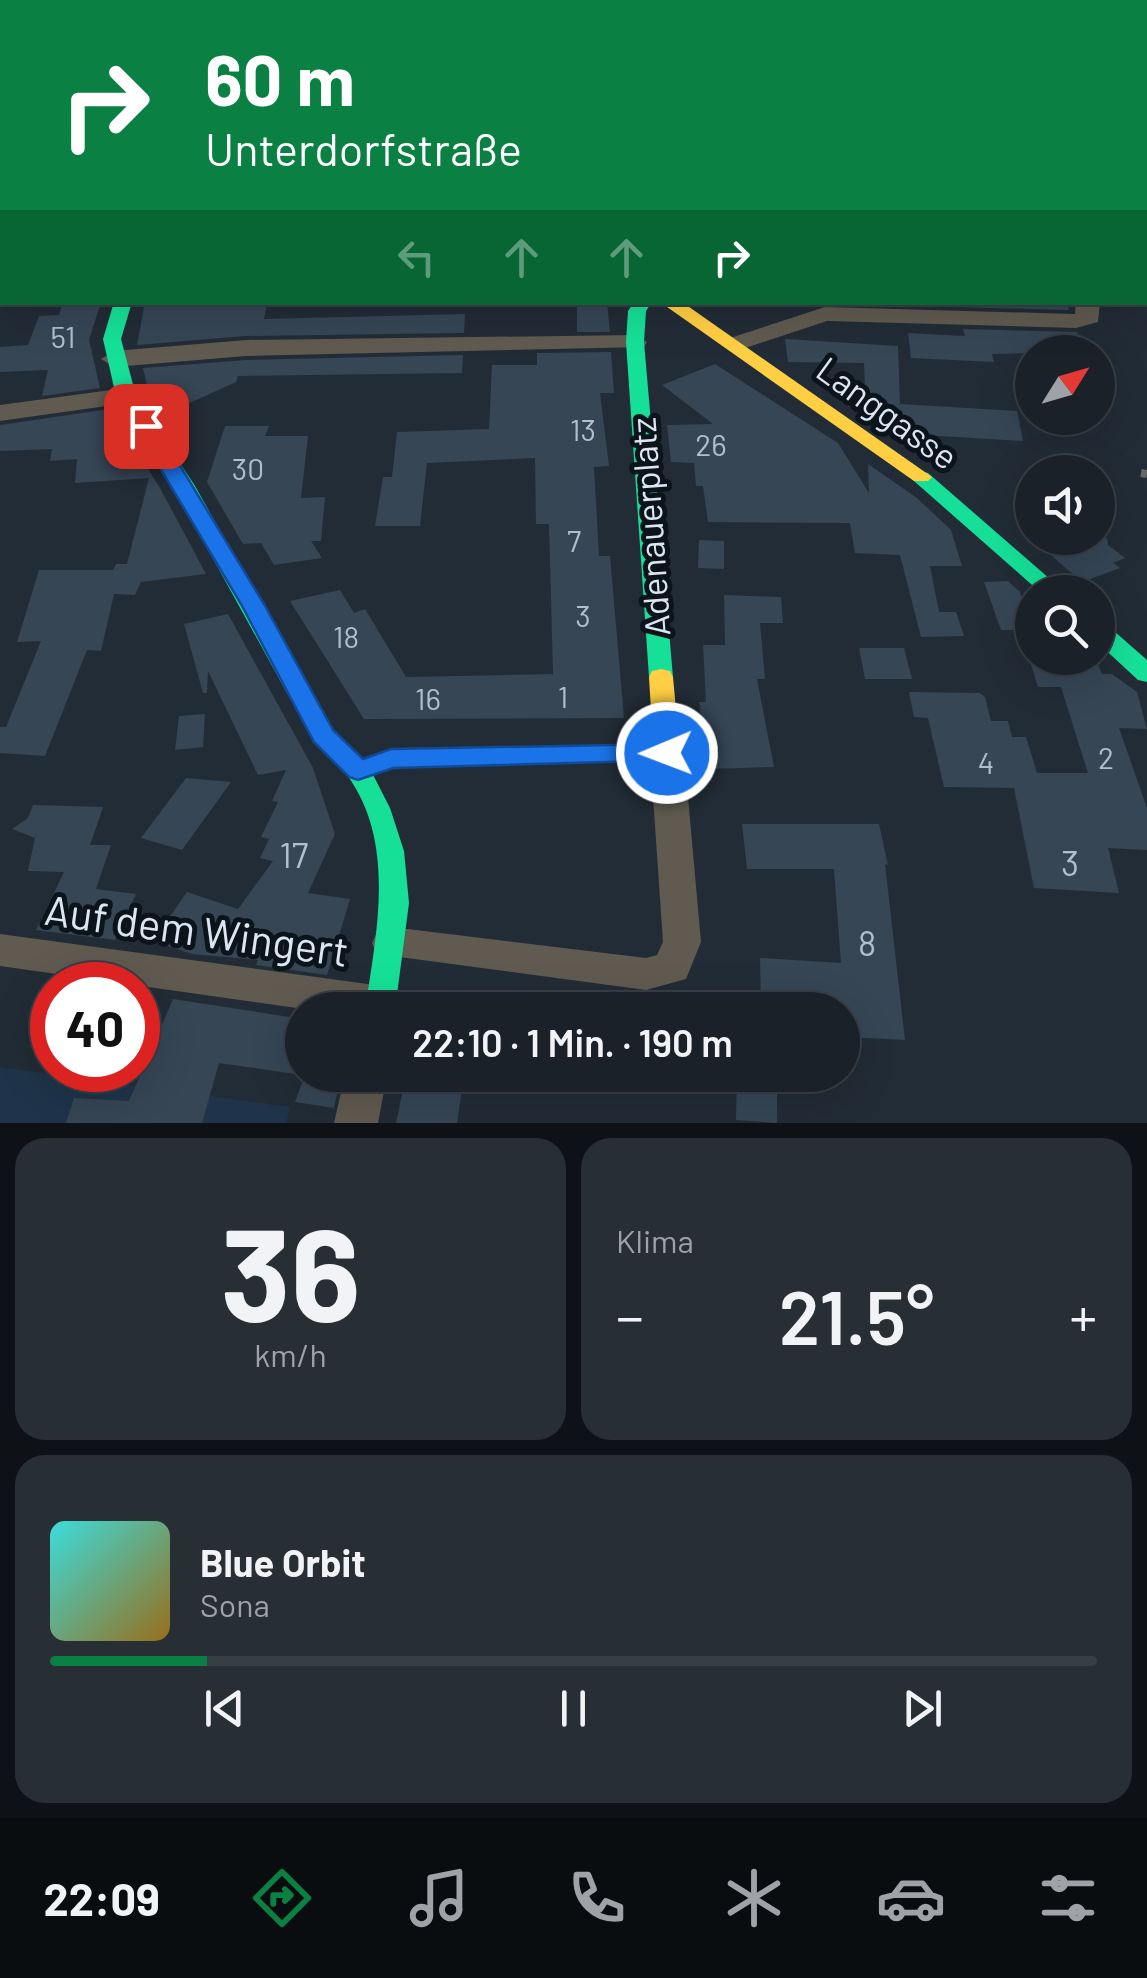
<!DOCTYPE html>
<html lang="de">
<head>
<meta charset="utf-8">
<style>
  :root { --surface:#1a2128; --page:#272e34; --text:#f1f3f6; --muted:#9fa3a8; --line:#383e45; --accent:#0b8043 }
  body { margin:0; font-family:Barlow,sans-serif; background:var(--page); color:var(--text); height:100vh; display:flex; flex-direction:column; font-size:38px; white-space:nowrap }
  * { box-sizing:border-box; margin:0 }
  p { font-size:32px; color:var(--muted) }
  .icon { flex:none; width:55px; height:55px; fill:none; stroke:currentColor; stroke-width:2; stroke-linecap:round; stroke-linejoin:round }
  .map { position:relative; height:1123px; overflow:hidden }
  .details { display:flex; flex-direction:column; gap:15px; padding:15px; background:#0e1216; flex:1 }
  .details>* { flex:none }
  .banner { position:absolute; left:0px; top:0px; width:1148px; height:305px; box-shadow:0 10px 40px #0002,0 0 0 2px var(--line); background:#0b8043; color:#fff; overflow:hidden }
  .needle { width:65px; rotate:53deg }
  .buttons { position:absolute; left:1015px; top:335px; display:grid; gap:20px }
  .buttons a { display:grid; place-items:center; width:100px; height:100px; border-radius:50%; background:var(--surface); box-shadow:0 10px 40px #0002,0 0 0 2px var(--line); font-size:50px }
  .speed { position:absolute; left:30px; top:962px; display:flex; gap:20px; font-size:50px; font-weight:700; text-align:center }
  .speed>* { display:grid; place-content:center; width:130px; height:130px; border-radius:50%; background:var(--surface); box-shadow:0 10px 40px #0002,0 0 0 2px var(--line); line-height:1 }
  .speed .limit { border:15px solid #d22; background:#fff; color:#111 }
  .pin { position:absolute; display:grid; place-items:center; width:85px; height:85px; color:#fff; margin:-42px; border-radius:20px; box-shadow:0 5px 15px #0006 }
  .me { position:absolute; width:110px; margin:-55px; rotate:269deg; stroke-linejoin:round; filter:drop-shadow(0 0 8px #0008) }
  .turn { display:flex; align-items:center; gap:35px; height:210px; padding:0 40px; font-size:45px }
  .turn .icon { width:130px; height:130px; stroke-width:2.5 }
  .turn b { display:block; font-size:70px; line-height:85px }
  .lanes { display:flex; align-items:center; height:95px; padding:0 40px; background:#0003; justify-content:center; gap:50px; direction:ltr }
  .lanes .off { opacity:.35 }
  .big { font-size:75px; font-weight:600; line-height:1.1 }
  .details .widget { flex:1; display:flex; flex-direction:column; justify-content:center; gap:15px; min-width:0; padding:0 35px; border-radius:30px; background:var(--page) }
  .details .dial { align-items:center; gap:0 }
  .dial b { font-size:130px; line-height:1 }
  .song { display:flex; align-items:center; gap:30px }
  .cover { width:120px; height:120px; border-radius:15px; background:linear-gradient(135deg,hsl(180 70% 55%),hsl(40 70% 35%)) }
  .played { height:10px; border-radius:5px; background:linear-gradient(90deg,var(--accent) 15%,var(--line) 15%) }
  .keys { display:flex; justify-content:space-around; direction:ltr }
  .heat { display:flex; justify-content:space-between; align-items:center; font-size:55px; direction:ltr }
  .details .tiles { flex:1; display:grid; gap:15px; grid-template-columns:1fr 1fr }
  .widget:last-child { grid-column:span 2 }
  .trip { position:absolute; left:285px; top:992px; width:575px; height:100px; border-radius:50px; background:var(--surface); box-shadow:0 10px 40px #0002,0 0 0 2px var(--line); font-weight:600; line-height:100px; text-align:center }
  .dock { display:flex; height:160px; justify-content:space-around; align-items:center; background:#0a0d10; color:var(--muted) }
  .dock .icon { width:70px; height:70px }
  .dock .active { color:var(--accent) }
  .dock b { font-size:45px; color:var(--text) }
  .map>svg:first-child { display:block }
  .built { fill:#1f344a }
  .building { fill:#364655 }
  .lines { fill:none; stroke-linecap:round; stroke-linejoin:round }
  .street { fill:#605a50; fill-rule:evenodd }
  .fast { fill:#16e098; fill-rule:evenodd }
  .slow { fill:#ffcf43; fill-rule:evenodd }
  .rail { stroke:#676763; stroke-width:8; stroke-dasharray:15 8; stroke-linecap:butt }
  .route { fill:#1a73e8; stroke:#114b97; stroke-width:2.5 }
  .labels { text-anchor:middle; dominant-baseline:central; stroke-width:10; stroke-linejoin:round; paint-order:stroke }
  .number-label { font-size:30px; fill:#b2becc }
  .street-label { font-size:35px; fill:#dbe6f3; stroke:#0b131b }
  .near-number-label { font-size:35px; fill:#b2becc }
  .near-street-label { font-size:42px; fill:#dbe6f3; stroke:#0b131b }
</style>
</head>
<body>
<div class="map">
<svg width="1147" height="1123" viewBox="0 0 1147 1123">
  <rect width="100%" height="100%" fill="#222c36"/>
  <!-- built -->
  <polygon class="built" points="0,1067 290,1107 286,1123 0,1123"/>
  <!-- building -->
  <g class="building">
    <polygon points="63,302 101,302 89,340 100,388 42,396 48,370 0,372 0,347 28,345 39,316 59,315"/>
    <polygon points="145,302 267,302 264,319 465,314 464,333 246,336 137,345"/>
    <polygon points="577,302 607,302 610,332 577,332"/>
    <polygon points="954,302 1066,302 1069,310 956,307"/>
    <polygon points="963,329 1077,332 1085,352 992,354 994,362 911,358 908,333 965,336"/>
    <polygon points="785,339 898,346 900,404 1017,411 1023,441 923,435 931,460 866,416 864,363 788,362"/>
    <polygon points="611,352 614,393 600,393 609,466 594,467 599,556 610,556 624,718 364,719 290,601 340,590 354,613 365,609 406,677 553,674 549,524 536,524 535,458 427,463 420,526 375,526 383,477 392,477 397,432 489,429 492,365 537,365 537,353"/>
    <polygon points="463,355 462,373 238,376 236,382 163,415 149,394 143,368 246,360"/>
    <polygon points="715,364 838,443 869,493 868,464 917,498 951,530 962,566 930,566 939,612 956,612 964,636 921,637 900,555 855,553 850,523 708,522 703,486 696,486 694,463 671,462 667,425 713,424 662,385"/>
    <polygon points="110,409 125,433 120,435 126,434 160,488 206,574 141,582 135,595 114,594 101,651 87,650 45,756 0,753 0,727 6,727 41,641 17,642 39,570 113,570 116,564 127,564 149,478 75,483 77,459 50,461 52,449 0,451 0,425"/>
    <polygon points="225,426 269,426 265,436 308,436 301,498 325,497 321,541 311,541 322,558 274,565 261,543 243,544 207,482"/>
    <polygon points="1061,538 1107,538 1108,545 1125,558 1113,563 1120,568 1082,582 1039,545"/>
    <polygon points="699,540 724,541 724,569 698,568"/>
    <polygon points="1008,581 1020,592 1032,630 1001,630 984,582"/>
    <polygon points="724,595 781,597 783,623 760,623 765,679 757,679 774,767 709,769 699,702 706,702 703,645 725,645"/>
    <polygon points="228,614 313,768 335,834 308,893 350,899 327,975 256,965 258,960 192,954 153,941 187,892 238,909 273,861 260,858 269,839 261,837 278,802 272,801 286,770 258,775 208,671 207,693 203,693 184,624"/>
    <polygon points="859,648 904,648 912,679 865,679"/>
    <polygon points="1029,658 1095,658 1102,674 1112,674 1137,692 1147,729 1119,728 1147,808 1147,850 1108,848 1119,893 1034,888 1014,788 944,787 928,718 914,717 909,692 980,693 985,697 991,721 1008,721 1012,737 1026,737 1037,773 1088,773 1061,687 1038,687"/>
    <polygon points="205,714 203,747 175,750 179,716"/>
    <polygon points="186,778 231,782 182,850 141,838"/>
    <polygon points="33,805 103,807 90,845 111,845 96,889 136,894 115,940 36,930 64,872 28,871 35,838 12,829 28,818"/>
    <polygon points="742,824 879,824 888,865 885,864 905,1040 847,1037 845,1010 761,1004 760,958 841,963 834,869 747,869"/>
    <polygon points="173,999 302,1019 302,1075 219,1063 202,1123 66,1123 74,1098 129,1101"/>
    <polygon points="305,1075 341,1075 334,1108 295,1102"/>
    <polygon points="406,1075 464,1075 457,1123 396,1123"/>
    <polygon points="737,1075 777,1075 777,1123 736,1120"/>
  </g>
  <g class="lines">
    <!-- street -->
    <g class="street">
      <polygon points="630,0 646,0 647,2 631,2"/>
      <rect x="1145" y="95" width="2" height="12"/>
      <rect x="0" y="101" width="2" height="12"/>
      <rect x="1145" y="212" width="2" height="14"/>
      <polygon points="1076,302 1100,302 1098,322 1076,328 827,321 733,352 721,345 724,340 825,307 1075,314"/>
      <polygon points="635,335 647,342 644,347 246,356 114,367 101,359 114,351 246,340"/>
      <polygon points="126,388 135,390 139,396 135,402 0,421 0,405"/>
      <polygon points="667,741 679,744 684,753 701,942 686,979 646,990 377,954 372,943 377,932 391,927 646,958 657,955 663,942 650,753 655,744"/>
      <polygon points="0,934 382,986 396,991 402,1003 399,1010 311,1010 0,966"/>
      <polygon points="345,1075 387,1075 378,1123 334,1123"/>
    </g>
    <!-- fast -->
    <g class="fast">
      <rect x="433" y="0" width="12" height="2"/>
      <path d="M114,302h18l-11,37 15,57 59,90 137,244 35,33 23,45 14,43 5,52 -14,107h-30c11,-75 32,-167 -18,-235 -9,-12 -22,-22 -33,-33l-141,-256 -57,-90 -13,-57z"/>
      <polygon points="634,302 652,302 646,311 644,342 673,677 670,683 652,683 649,677 626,342 628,311"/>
      <polygon points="921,471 928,473 1065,592 1040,592 914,481 910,477"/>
      <polygon points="1098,622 1106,624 1147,660 1147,682 1138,680 1098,643"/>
    </g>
    <!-- slow -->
    <g class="slow">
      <polygon points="660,302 682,302 932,477 928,481 914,481"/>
      <polygon points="661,669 670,671 673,677 680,753 676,760 393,767 358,780 349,777 345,770 349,763 391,749 653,744 649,677 652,671"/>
    </g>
    <!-- rail -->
    <polyline class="rail" points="1141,473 1147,474"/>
  </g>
  <!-- route -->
  <polygon class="route" points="146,419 156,426 264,604 333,730 363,759 391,749 667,744 676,747 680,753 676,760 393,768 358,780 349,777 314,742 241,604 135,426"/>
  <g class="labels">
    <!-- number labels -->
    <g class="number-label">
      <text x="63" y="336">51</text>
      <text x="583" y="429">13</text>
      <text x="711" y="444">26</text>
      <text x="248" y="468">30</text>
      <text x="574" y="540">7</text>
      <text x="583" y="615">3</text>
      <text x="346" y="636">18</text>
      <text x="563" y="696">1</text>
      <text x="428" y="698">16</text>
      <text x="1106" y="757">2</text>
      <text x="986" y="762">4</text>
    </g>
    <!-- street labels -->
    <g class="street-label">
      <text transform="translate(888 412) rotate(36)">Langgasse</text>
      <text transform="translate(649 527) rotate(-94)">Adenauerplatz</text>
    </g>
    <!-- near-number labels -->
    <g class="near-number-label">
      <text x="294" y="854">17</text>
      <text x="1070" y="862">3</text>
      <text x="867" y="942">8</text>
    </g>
    <!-- near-street labels -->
    <g class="near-street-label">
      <text transform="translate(197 929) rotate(8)">Auf dem Wingert</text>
    </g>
  </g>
</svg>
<div class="buttons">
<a><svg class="needle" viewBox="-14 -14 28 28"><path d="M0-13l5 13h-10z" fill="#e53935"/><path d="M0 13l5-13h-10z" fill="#9fa3a8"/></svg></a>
<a><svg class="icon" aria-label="sound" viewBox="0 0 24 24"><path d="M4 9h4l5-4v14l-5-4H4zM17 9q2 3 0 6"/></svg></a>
<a><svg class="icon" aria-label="search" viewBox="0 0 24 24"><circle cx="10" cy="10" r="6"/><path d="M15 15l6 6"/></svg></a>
</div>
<div class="speed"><div class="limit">40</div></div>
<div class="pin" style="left:146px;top:426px;background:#d93025"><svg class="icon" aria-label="arrive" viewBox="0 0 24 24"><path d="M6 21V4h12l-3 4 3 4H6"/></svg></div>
<svg class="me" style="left:667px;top:753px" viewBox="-20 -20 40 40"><circle r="17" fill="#1a73e8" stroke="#fff" stroke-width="3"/><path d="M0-11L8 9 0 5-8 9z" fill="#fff"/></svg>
<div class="trip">22:10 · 1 Min. · 190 m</div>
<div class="banner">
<div class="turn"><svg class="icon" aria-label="right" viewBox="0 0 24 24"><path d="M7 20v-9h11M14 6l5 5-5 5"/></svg><div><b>60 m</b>Unterdorfstraße</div></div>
<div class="lanes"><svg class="icon off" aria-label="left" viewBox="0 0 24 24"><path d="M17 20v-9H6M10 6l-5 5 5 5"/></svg><svg class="icon off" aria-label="ahead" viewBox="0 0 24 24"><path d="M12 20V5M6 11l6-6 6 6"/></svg><svg class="icon off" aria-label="ahead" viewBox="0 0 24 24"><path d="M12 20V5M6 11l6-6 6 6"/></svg><svg class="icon" aria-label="right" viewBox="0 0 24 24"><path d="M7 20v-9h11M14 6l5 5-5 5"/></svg></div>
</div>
</div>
<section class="details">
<div class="tiles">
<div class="widget dial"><b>36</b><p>km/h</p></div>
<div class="widget"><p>Klima</p>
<div class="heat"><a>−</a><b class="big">21.5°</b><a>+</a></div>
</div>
<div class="widget">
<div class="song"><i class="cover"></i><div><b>Blue Orbit</b><p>Sona</p></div></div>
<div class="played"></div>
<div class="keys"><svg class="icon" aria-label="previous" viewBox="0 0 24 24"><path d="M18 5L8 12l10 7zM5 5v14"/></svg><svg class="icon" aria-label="pause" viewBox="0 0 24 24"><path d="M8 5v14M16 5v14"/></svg><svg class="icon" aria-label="next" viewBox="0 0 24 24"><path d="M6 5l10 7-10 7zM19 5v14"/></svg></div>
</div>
</div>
</section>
<nav class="dock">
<b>22:09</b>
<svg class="icon active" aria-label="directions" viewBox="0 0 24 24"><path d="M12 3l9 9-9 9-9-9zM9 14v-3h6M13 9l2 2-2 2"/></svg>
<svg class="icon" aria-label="music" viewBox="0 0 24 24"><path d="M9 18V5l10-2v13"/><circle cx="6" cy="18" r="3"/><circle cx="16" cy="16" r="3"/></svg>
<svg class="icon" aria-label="phone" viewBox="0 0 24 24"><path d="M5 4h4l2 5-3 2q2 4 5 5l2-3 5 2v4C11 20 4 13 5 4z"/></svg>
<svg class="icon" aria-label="climate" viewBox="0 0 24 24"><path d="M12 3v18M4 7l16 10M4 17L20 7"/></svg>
<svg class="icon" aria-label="car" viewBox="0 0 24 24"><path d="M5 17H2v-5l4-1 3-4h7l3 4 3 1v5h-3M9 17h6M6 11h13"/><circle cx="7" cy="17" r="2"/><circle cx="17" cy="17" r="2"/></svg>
<svg class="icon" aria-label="filters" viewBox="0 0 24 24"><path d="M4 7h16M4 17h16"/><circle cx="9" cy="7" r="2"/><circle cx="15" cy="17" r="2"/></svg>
</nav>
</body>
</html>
